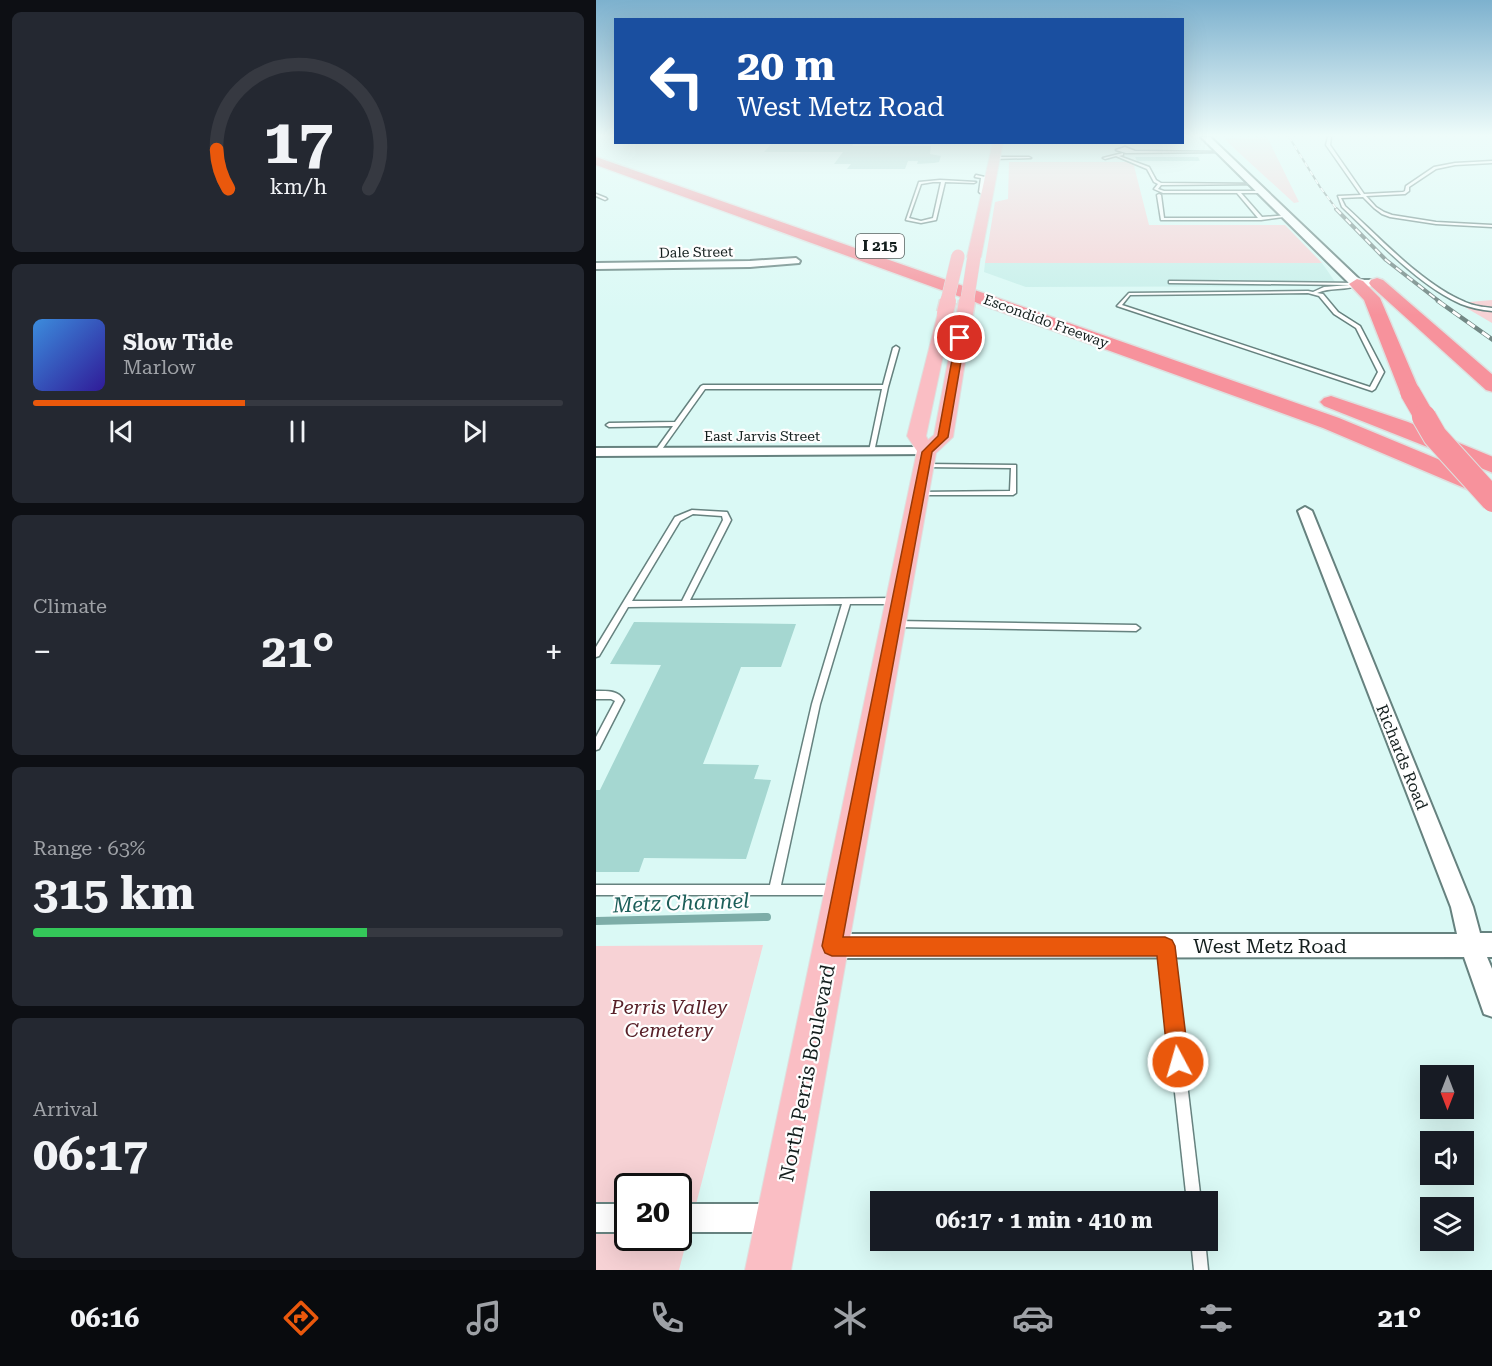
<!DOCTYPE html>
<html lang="en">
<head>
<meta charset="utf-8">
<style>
  :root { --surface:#171b24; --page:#242831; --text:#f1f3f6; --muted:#9ea1a6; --line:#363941; --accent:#ea580c }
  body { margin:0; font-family:"Roboto Serif",serif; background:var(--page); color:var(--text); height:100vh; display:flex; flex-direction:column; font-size:22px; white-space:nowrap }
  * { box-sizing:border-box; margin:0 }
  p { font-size:20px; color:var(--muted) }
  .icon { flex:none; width:33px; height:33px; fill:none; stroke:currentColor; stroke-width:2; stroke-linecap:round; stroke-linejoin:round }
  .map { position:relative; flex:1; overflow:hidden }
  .panel { display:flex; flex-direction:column; gap:12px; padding:12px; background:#0d0f14; width:596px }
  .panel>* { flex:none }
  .top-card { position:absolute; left:18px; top:18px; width:570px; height:126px; border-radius:0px; box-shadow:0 6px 24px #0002; background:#1a4fa0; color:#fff; overflow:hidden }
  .needle { width:39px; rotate:180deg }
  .fabs { position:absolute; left:824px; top:1065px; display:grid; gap:12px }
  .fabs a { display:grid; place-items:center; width:54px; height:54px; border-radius:0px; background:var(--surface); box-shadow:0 6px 24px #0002; font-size:30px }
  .speed { position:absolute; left:18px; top:1173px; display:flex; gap:12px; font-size:30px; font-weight:700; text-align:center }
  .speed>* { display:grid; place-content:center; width:78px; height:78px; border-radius:50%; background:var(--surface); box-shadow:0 6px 24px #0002; line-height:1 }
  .speed .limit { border:3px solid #111; border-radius:9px; background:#fff; color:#111 }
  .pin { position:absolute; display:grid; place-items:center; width:51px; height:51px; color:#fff; margin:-26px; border:3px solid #fff; border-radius:50%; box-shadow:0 2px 6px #0007 }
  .me { position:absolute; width:66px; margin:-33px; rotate:354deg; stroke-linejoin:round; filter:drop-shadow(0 0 4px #0008) }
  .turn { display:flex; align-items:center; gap:21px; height:126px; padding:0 24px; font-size:27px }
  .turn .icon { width:78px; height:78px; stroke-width:2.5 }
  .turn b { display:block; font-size:42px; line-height:51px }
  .big { font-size:45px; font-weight:700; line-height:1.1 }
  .panel .widget { flex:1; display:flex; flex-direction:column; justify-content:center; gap:9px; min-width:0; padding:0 21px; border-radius:9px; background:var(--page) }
  .panel .dial { align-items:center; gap:0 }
  .dial svg { height:156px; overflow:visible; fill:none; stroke:var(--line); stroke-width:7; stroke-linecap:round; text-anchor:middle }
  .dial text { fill:var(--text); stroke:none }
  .song { display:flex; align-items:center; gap:18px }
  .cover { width:72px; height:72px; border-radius:9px; background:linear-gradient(135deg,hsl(210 70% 55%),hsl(250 70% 35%)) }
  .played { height:6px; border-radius:3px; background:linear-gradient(90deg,var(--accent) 40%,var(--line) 40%) }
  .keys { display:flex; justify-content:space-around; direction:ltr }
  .heat { display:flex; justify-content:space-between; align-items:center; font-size:33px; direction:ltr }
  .charge { height:9px; border-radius:4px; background:linear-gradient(90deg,#34c759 63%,var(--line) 0) }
  .trip { position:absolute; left:274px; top:1191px; width:348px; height:60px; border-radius:0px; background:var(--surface); box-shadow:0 6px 24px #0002; font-weight:700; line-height:60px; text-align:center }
  .dock { display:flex; height:96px; justify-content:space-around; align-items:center; background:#090b0e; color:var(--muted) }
  .dock .icon { width:42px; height:42px }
  .dock .active { color:var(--accent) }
  .dock b { font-size:27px; color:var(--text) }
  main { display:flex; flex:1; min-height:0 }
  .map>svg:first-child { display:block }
  .built { fill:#c7efea }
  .green { fill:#f7d2d5; fill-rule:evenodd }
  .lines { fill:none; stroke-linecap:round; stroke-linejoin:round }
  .stream { stroke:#7dada8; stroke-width:8 }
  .building { fill:#a5d7d1 }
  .service-casing { stroke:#66827f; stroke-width:3 }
  .minor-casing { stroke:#66827f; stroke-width:4 }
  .secondary-casing { stroke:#66827f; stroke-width:4 }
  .primary-casing { stroke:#dee0df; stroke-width:2 }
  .motorway-casing { stroke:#dee0df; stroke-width:3 }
  .service { fill:#fff; fill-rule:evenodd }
  .minor { fill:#fff; fill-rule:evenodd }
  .secondary { fill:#fff; fill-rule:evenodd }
  .primary { fill:#fabec4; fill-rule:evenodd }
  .motorway { fill:#f7929c; fill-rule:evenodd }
  .rail-far2-casing { stroke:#738885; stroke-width:2 }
  .rail-far1-casing { stroke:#738885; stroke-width:4 }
  .rail-casing { stroke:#738885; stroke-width:4.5 }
  .rail-far2 { stroke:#fefefe; stroke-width:1.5; stroke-dasharray:5; stroke-linecap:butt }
  .rail-far1 { stroke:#fefefe; stroke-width:2; stroke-dasharray:7; stroke-linecap:butt }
  .rail { stroke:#fefefe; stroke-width:3; stroke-dasharray:9; stroke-linecap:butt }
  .primary-bridge-far1-casing { stroke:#dee0df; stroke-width:14; stroke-linecap:butt }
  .primary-bridge-casing { stroke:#dee0df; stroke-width:19; stroke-linecap:butt }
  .motorway-bridge-far1-casing { stroke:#dee0df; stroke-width:22; stroke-linecap:butt }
  .motorway-bridge-casing { stroke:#dee0df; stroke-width:26; stroke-linecap:butt }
  .primary-bridge-far1 { stroke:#fabec4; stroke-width:13 }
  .primary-bridge { stroke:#fabec4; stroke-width:16 }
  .motorway-bridge-far1 { stroke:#f7929c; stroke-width:20 }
  .motorway-bridge { stroke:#f7929c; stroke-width:24 }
  .route { fill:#ea580c; stroke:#983908; stroke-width:1.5 }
  .labels { text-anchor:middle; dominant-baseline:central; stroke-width:4.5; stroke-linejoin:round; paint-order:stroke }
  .far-street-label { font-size:14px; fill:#131e1d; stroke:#fefefe }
  .shield { fill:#fefefe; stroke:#5a6160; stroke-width:1.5 }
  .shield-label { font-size:15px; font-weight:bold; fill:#131e1d }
  .street-label { font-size:16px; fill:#131e1d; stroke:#fefefe }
  .near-street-label { font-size:20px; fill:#131e1d; stroke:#fefefe }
  .near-park-label { font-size:20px; font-style:italic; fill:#582129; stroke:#fefefe }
  .near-water-label { font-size:21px; font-style:italic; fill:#1c5e59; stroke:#fefefe }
</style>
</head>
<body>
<main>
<section class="panel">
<div class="widget dial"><svg viewBox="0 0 100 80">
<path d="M14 69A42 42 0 1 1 86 69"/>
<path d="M14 69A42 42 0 0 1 8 49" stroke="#ea580c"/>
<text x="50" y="56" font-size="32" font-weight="700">17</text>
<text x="50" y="72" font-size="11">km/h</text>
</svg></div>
<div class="widget">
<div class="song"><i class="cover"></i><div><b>Slow Tide</b><p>Marlow</p></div></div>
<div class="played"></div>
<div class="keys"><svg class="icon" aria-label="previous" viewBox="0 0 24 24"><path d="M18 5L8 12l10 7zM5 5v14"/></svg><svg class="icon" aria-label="pause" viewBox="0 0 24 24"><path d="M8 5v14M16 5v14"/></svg><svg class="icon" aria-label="next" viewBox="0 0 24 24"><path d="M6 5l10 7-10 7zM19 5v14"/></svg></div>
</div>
<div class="widget"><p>Climate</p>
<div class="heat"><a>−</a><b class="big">21°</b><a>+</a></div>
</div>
<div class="widget"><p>Range · 63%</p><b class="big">315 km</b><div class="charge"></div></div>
<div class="widget"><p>Arrival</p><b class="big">06:17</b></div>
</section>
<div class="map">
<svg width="897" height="1270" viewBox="0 0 897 1270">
  <rect width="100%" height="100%" fill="#daf9f5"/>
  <!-- built -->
  <polygon class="built" points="389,263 726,263 742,286 430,287 388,272"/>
  <!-- green -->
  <g class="green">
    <polygon points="671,137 703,202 698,203 628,139"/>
    <polygon points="413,162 537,162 553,225 689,225 726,263 389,263 399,202 412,199"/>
    <polygon points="896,300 896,323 862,303"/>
    <path d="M167,945l-84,325h-83v-324zM32,1186h50v52h-50z"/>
  </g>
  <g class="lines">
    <!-- stream -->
    <polyline class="stream" points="0,921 171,917"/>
  </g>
  <!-- building -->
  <g class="building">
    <polygon points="177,142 259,142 256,146 335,146 334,154 345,156 343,162 338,163 321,164 322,161 312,161 309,169 251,169 255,164 238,164 247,152 168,152"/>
    <polygon points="539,157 602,157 604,161 541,161"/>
    <polygon points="38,622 200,624 185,667 145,667 107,764 163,765 158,779 175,780 150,859 48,858 43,872 0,872 0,790 4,790 65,665 14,664"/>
  </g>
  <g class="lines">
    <defs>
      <g id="service">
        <path d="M732,137h3l-1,8 34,49 39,-2 2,-1 1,-5 28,-19 21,-4 38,-2v2l-38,2 -19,4 -27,18v4l-4,3 -39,2 10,11 8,5 8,3 44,7 57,3v2l-57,-3 -46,-7 -8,-3 -8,-6 -11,-11 -22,1 4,8c33,30 78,79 120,96 9,4 18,5 28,6v3c-11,-1 -22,-3 -32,-7 -42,-18 -86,-66 -119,-97l-4,-11 23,-1 -35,-50z"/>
        <polygon points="529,147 539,151 626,152 530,153 520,150"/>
        <polygon points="527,153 527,155 523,156 553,167 560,180 565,183 661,184 565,185 562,189 568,191 667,191 668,193 645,193 666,217 693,215 695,216 665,220 565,220 561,195 563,194 565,195 568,218 662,218 641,193 567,193 558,189 562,184 558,182 551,169 520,156 509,159 507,158"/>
        <polygon points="399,157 433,157 435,158 398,159"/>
        <polygon points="380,175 389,177 387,192 392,195 392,197 390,197 383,192 385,178 379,177"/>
        <path d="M344,180l36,2 -2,1 -29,-1 -9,38 -15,3 -15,-3 13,-38zM337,182h8l-8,36 -12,3 -12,-3 12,-34z"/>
        <polygon points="0,194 10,198 11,199 9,200 0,196"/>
        <path d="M575,281l188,2v2c-14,6 -29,2 -42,8l6,1 15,18 22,14 24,46 -9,17 -3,2 -255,-85 12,-13 179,-2 5,1 11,-5 26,-2 -181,-2v-2zM712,293l11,3 15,18 22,14 22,44 -8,15 -248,-82 8,-10z"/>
        <polygon points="300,346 303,348 292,387 278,452 274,452 273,451 286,389 109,389 64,452 62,453 59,451 77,426 13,427 10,425 13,423 79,422 105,386 107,385 287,385 297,348"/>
        <polygon points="330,464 420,465 420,493 417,495 322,495 321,494 324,492 414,491 415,468 328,467 328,465"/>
        <path d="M96,510l35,2 4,8 -41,80 206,-2 4,3 -4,3h-46l-30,100 -39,181h55l4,1 1,4 -1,4 -4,1h-240v-10h174l42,-181 30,-100 -214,3 -29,49 -3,1v-10l79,-130zM97,514l29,2 1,4 -41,81h-50l48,-80z"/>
        <polygon points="299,621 540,625 544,628 540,631 299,627 295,624"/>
        <path d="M0,691c12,0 21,-1 28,9l-25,49 -3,1v-13l19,-36 -4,-2h-15z"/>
        <polygon points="569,941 573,943 575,947 605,1202 591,1202 563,947 565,943"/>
        <polygon points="595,1240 609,1240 612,1270 598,1270"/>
      </g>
      <g id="minor">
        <polygon points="200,258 204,261 203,263 154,267 0,269 0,263 154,261"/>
        <polygon points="331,447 337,451 335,454 0,456 0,448"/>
        <polygon points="709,507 716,511 877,907 884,933 897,933 897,957 891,957 897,971 897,1017 888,1014 868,957 235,958 227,954 223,946 227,938 235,934 861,934 855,907 702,511"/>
        <rect x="0" y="1204" width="32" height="28"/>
        <polygon points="82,1204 181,1204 191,1208 195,1218 191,1228 181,1232 82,1232"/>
      </g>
      <polygon id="secondary" points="605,137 614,137 764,280 785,280 787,283 785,286 757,287"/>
      <g id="primary">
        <polygon points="397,142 407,142 385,257 378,261 371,257"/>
        <polygon points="349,309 356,313 330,436 332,440 338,435 360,319 368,314 376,319 357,437 340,453 195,1270 149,1270 321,451 311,436 342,313"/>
      </g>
      <g id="motorway">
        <polygon points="0,157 743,418 897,482 897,497 885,495 727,428 0,165"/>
        <polygon points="781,278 787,280 897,375 897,392 890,390 775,286 773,283 775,280"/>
        <polygon points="761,279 767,281 784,298 824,392 821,396 814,398 807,396 804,392 768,300 753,284"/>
        <polygon points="735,396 812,422 897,457 897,473 728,406 724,402 728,398"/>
      </g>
    </defs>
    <!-- service casing -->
    <use href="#service" class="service-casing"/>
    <!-- minor casing -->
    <use href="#minor" class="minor-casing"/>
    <!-- secondary casing -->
    <use href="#secondary" class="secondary-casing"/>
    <!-- primary casing -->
    <use href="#primary" class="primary-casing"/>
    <!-- motorway casing -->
    <use href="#motorway" class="motorway-casing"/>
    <!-- service -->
    <use href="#service" class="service"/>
    <!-- minor -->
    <use href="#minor" class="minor"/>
    <!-- secondary -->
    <use href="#secondary" class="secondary"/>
    <!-- primary -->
    <use href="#primary" class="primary"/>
    <!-- motorway -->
    <use href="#motorway" class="motorway"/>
    <defs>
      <polyline id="rail-far2" points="693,137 724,187 742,211"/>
      <polyline id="rail-far1" points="740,209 790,260 844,302"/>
      <polyline id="rail" points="842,301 897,340"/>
    </defs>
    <!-- rail-far2 casing -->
    <use href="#rail-far2" class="rail-far2-casing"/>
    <!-- rail-far1 casing -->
    <use href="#rail-far1" class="rail-far1-casing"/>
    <!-- rail casing -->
    <use href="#rail" class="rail-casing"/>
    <!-- rail-far2 -->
    <use href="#rail-far2" class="rail-far2"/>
    <!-- rail-far1 -->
    <use href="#rail-far1" class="rail-far1"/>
    <!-- rail -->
    <use href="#rail" class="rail"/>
    <defs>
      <g id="primary-bridge-far1">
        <polyline points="351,302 362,256"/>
        <polyline points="371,302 378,257"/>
      </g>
      <g id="primary-bridge">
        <polyline points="349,313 352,301"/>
        <polyline points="368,319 371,301"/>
      </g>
      <polyline id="motorway-bridge-far1" points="814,392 829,418"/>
      <polyline id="motorway-bridge" points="828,417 839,436 897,500"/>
    </defs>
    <!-- primary-bridge-far1 casing -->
    <use href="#primary-bridge-far1" class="primary-bridge-far1-casing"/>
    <!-- primary-bridge casing -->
    <use href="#primary-bridge" class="primary-bridge-casing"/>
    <!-- motorway-bridge-far1 casing -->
    <use href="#motorway-bridge-far1" class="motorway-bridge-far1-casing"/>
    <!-- motorway-bridge casing -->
    <use href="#motorway-bridge" class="motorway-bridge-casing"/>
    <!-- primary-bridge-far1 -->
    <use href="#primary-bridge-far1" class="primary-bridge-far1"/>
    <!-- primary-bridge -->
    <use href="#primary-bridge" class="primary-bridge"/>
    <!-- motorway-bridge-far1 -->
    <use href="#motorway-bridge-far1" class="motorway-bridge-far1"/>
    <!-- motorway-bridge -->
    <use href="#motorway-bridge" class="motorway-bridge"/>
  </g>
  <!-- sky -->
  <linearGradient id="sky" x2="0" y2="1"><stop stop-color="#7db1ce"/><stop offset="0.43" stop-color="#eefcfa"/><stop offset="1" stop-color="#eefcfa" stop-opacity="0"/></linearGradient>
  <rect width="897" height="315" fill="url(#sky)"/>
  <!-- route -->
  <polygon class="route" points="364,336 369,338 352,437 336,452 247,937 569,937 576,940 579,946 593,1062 590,1070 582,1073 575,1070 572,1062 561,956 236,956 229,953 226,946 326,452 342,436 360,338"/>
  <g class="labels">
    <!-- far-street labels -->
    <g class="far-street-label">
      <text transform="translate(100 252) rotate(-1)">Dale Street</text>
      <text transform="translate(450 321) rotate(20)">Escondido Freeway</text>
      <text x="166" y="436">East Jarvis Street</text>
    </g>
    <!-- shield labels -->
    <rect class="shield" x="260" y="234" width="48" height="24" rx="4.5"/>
    <g class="shield-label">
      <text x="284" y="246">I 215</text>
    </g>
    <!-- street labels -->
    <g class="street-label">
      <text transform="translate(806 757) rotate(68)">Richards Road</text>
    </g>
    <!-- near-street labels -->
    <g class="near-street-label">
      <text x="674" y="946">West Metz Road</text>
      <text transform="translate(211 1073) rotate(-79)">North Perris Boulevard</text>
    </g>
    <!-- near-park labels -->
    <g class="near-park-label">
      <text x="73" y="1007">Perris Valley<tspan x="73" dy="23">Cemetery</tspan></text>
    </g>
    <!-- near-water labels -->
    <g class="near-water-label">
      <text transform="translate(85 903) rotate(-2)">Metz Channel</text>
    </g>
  </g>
</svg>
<div class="fabs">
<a><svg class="needle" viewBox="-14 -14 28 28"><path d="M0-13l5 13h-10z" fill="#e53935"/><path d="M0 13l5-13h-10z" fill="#9ea1a6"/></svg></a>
<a><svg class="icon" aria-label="sound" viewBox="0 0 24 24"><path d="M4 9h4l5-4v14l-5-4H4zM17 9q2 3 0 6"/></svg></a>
<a><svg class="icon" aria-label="layers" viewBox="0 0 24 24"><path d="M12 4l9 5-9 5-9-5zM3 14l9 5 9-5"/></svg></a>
</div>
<div class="speed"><div class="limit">20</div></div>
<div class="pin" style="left:364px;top:338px;background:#d93025"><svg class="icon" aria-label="arrive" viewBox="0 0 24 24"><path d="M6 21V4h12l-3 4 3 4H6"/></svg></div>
<svg class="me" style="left:582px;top:1062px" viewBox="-20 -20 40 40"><circle r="17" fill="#ea580c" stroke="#fff" stroke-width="3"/><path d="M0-11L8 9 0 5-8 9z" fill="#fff"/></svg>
<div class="trip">06:17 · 1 min · 410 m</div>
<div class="top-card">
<div class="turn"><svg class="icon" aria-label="left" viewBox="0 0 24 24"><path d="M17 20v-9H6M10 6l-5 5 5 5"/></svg><div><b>20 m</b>West Metz Road</div></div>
</div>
</div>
</main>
<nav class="dock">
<b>06:16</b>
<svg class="icon active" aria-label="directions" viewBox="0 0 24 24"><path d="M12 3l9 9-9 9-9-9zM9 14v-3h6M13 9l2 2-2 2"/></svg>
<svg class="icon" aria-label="music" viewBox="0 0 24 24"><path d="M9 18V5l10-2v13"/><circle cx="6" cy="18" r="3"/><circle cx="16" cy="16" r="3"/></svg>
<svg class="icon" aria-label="phone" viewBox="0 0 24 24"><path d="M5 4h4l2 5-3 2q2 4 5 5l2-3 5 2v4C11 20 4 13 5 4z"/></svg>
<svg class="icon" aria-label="climate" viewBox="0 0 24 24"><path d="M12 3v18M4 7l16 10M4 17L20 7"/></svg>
<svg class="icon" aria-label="car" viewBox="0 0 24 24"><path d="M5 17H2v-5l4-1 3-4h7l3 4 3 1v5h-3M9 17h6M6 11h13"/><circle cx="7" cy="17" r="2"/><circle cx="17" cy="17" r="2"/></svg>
<svg class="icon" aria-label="filters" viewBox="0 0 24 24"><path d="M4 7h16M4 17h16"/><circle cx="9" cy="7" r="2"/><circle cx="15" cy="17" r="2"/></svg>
<b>21°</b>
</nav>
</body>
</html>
